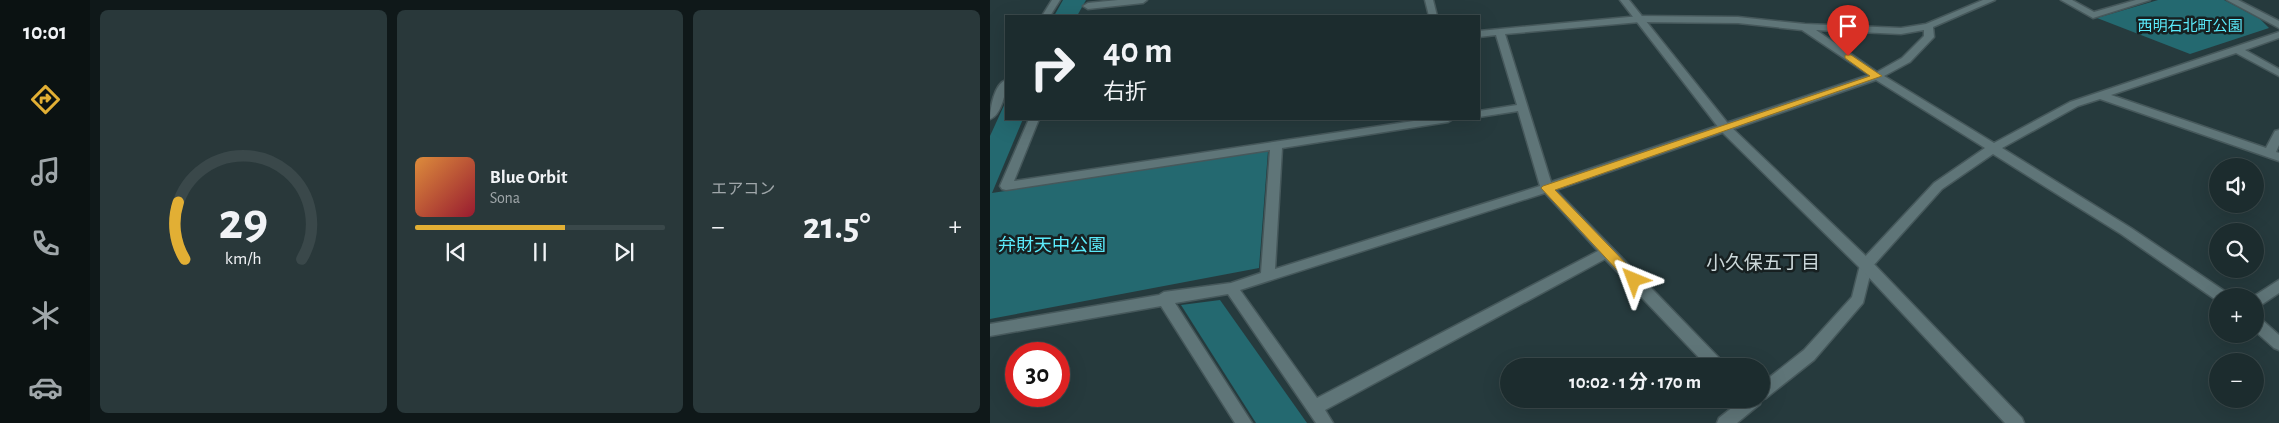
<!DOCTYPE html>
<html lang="ja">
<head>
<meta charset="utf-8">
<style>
  :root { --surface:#1c2c2e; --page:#29383a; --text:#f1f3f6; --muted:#a0a7aa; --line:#3a484a; --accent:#e2af34 }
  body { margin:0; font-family:"Alegreya Sans","Noto Sans JP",sans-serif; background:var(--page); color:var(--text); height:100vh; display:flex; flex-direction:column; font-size:19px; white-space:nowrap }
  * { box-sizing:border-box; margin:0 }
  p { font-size:16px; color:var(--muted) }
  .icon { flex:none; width:28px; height:28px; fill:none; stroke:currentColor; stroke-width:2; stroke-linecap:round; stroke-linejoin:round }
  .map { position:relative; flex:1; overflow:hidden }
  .details { display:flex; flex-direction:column; gap:10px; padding:10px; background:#0f1819; width:900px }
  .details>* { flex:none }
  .top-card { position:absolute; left:15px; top:15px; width:475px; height:105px; border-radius:0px; box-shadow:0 5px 20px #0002,0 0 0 1px var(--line); background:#1c2c2e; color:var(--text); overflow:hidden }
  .tools { position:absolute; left:1219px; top:158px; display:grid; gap:10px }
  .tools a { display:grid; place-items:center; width:55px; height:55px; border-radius:50%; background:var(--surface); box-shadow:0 5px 20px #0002,0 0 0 1px var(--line); font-size:25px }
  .speed { position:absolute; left:15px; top:342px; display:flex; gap:10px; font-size:25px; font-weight:700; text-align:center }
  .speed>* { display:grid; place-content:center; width:65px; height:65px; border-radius:50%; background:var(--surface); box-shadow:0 5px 20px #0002,0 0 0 1px var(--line); line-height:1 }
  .speed .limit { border:8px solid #d22; background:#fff; color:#111 }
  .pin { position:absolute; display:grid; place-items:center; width:42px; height:42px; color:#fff; margin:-51px -21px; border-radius:50% 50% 50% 0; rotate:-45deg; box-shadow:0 0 5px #0007 }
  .pin .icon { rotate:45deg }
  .me { position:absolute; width:55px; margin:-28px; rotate:316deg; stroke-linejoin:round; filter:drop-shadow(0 0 4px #0008) }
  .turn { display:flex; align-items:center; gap:18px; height:105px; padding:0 15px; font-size:22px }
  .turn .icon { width:65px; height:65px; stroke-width:2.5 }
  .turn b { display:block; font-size:35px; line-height:42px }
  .big { font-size:38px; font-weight:700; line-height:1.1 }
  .details .widget { flex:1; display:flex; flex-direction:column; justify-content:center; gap:8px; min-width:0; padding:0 18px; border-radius:8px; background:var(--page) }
  .details .dial { align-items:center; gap:0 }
  .dial svg { height:130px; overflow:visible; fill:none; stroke:var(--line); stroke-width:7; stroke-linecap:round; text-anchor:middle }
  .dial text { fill:var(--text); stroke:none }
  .song { display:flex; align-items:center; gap:15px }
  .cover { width:60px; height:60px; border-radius:8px; background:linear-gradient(135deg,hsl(30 70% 55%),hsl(350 70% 35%)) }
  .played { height:5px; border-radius:2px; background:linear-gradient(90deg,var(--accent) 60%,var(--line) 60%) }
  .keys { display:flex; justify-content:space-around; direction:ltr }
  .heat { display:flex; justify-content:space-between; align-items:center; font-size:28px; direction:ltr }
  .details .tiles { flex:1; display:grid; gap:10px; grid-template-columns:repeat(3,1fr) }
  .trip { position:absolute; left:510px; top:358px; width:270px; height:50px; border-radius:25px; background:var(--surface); box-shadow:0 5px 20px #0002,0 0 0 1px var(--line); font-weight:700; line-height:50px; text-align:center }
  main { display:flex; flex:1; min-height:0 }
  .dock { display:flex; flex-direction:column; width:90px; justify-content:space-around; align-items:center; background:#0b1212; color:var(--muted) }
  .dock .icon { width:35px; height:35px }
  .dock .current { color:var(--accent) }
  .dock b { font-size:22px; color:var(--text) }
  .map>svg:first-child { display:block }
  .green { fill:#246970 }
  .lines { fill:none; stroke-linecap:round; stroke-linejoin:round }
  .minor-casing { stroke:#46585b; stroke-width:3 }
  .tertiary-casing { stroke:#46585b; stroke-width:3 }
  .minor { fill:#5f7578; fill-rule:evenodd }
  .tertiary { fill:#5f7578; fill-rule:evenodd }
  .route { fill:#e2af34; stroke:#937222 }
  .labels { text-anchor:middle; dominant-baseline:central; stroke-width:5; stroke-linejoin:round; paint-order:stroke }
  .far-park-label { font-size:15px; fill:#5bebfb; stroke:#172021 }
  .park-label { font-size:18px; fill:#5bebfb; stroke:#172021 }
  .neighbourhood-label { font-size:19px; fill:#ccd8da; stroke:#172021 }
</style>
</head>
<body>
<main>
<nav class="dock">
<b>10:01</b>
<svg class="icon current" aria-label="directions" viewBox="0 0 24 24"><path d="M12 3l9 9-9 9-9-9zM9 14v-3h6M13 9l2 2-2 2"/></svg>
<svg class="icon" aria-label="music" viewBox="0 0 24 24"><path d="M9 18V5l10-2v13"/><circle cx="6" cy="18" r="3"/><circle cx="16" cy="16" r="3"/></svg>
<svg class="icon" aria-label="phone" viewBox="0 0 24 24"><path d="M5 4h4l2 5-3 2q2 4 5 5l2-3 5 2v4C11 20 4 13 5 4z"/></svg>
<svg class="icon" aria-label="climate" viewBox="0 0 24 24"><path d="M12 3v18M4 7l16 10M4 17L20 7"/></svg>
<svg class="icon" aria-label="car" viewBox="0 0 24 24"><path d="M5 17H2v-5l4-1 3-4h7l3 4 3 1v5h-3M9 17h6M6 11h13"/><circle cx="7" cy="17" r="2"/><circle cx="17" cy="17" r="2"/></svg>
</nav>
<section class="details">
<div class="tiles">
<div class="widget dial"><svg viewBox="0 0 100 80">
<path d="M14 69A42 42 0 1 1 86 69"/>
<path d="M14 69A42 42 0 0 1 10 34" stroke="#e2af34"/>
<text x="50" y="56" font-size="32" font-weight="700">29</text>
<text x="50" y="72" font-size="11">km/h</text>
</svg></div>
<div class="widget">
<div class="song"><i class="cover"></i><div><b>Blue Orbit</b><p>Sona</p></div></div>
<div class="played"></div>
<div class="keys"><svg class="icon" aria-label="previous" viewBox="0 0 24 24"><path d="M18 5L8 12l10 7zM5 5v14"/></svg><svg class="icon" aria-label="pause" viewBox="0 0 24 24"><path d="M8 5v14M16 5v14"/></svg><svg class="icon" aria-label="next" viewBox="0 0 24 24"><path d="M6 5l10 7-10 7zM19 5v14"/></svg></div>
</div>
<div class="widget"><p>エアコン</p>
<div class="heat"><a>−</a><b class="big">21.5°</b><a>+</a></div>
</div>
</div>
</section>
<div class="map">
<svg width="1289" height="423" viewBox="0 0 1289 423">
  <rect width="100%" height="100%" fill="#263a3d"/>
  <!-- green -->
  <g class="green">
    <polygon points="73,0 96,0 87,16 64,16"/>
    <polygon points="1168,0 1234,0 1270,19 1279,28 1200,54 1107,18"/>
    <polygon points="16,101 16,119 33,119 2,193 278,151 269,268 0,319 0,136"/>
    <polygon points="230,300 317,423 266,423 191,305"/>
  </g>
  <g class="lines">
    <defs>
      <g id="minor">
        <polygon points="62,0 70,0 60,16 52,16"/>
        <polygon points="128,0 157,0 153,3 98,9 93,6 98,3"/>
        <polygon points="435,0 443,0 447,16 439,16"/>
        <path d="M993,0h12l-62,27 1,10 -24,25 -26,14 110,67 76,-41 209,-70v6l-34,12 34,19v7l-43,-23 -125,42 155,53 9,-17 4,-1v15l-3,7 3,1v8l-179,-62 -22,7 -76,42 129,80 95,64 2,4h-10l-2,4 -95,-66 -128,-80 -51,35 -70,78 -9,36 -49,57 -48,38 -5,2 -1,4 -23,19h-20l2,-5 24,-19h18v-15l43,-34 48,-53 9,-36 73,-78 51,-35 -109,-68 -320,110 166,171 2,5h-17l-102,-107 -280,151 8,13h-17l-88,-129 -53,9 77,120h-17l-74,-117 -171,30v-12l169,-29 5,-3 67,-9 30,-10 9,-123 -264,40 -4,-1 -2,-3 29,-67h10l-25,62 413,-62h26l-5,3 -166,26 -7,121 265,-83 -22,-75 -39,6v-6l38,-6 -21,-70 -17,2v-6l161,-15 98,1 67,7 96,4 25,-4zM650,22l98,1 64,7 67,45 -318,107 -46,-148zM826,30l85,4 23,-4v6l-22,22 -25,14zM555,193l53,58 -281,147 -77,-108z"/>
        <polygon points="1071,0 1082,0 1104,12 1146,0 1160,0 1103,18"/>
        <polygon points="1237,0 1248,0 1289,21 1289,28"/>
        <path d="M16,80c1,10 -5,36 -16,39 0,-10 4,-35 16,-39z"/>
        <polygon points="1289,280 1289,293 1265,309 1264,296"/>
        <polygon points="1265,316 1270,318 1289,335 1289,350 1284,348 1265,331"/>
      </g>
      <polygon id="tertiary" points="630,0 639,0 740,126 881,261 1032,418 1034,423 1015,423 871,269 732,132"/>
    </defs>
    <!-- minor casing -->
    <use href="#minor" class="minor-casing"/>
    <!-- tertiary casing -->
    <use href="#tertiary" class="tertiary-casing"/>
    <!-- minor -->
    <use href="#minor" class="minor"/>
    <!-- tertiary -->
    <use href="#tertiary" class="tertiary"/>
  </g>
  <!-- route -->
  <polygon class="route" points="855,55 861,55 892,76 565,190 649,277 650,280 649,284 640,284 551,188 553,186 880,76 855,58"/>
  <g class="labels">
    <!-- far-park labels -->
    <g class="far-park-label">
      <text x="1200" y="26">西明石北町公園</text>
    </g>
    <!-- park labels -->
    <g class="park-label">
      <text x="62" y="246">弁財天中公園</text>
    </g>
    <!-- neighbourhood labels -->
    <g class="neighbourhood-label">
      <text x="773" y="263">小久保五丁目</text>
    </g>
  </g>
</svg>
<div class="tools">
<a><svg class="icon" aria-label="sound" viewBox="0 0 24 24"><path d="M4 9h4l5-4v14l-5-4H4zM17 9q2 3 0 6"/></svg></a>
<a><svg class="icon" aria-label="search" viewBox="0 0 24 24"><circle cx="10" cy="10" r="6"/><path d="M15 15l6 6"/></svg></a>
<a>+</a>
<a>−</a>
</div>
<div class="speed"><div class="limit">30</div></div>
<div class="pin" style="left:858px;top:56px;background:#d93025"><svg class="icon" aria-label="arrive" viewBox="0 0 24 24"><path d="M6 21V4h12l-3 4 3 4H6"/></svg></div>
<svg class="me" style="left:644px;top:280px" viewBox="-20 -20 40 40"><path d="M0-17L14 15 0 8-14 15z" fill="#e2af34" stroke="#fff" stroke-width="4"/></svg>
<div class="trip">10:02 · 1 分 · 170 m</div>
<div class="top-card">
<div class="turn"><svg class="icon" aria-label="right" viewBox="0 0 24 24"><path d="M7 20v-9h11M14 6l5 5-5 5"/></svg><div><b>40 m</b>右折</div></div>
</div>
</div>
</main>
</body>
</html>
